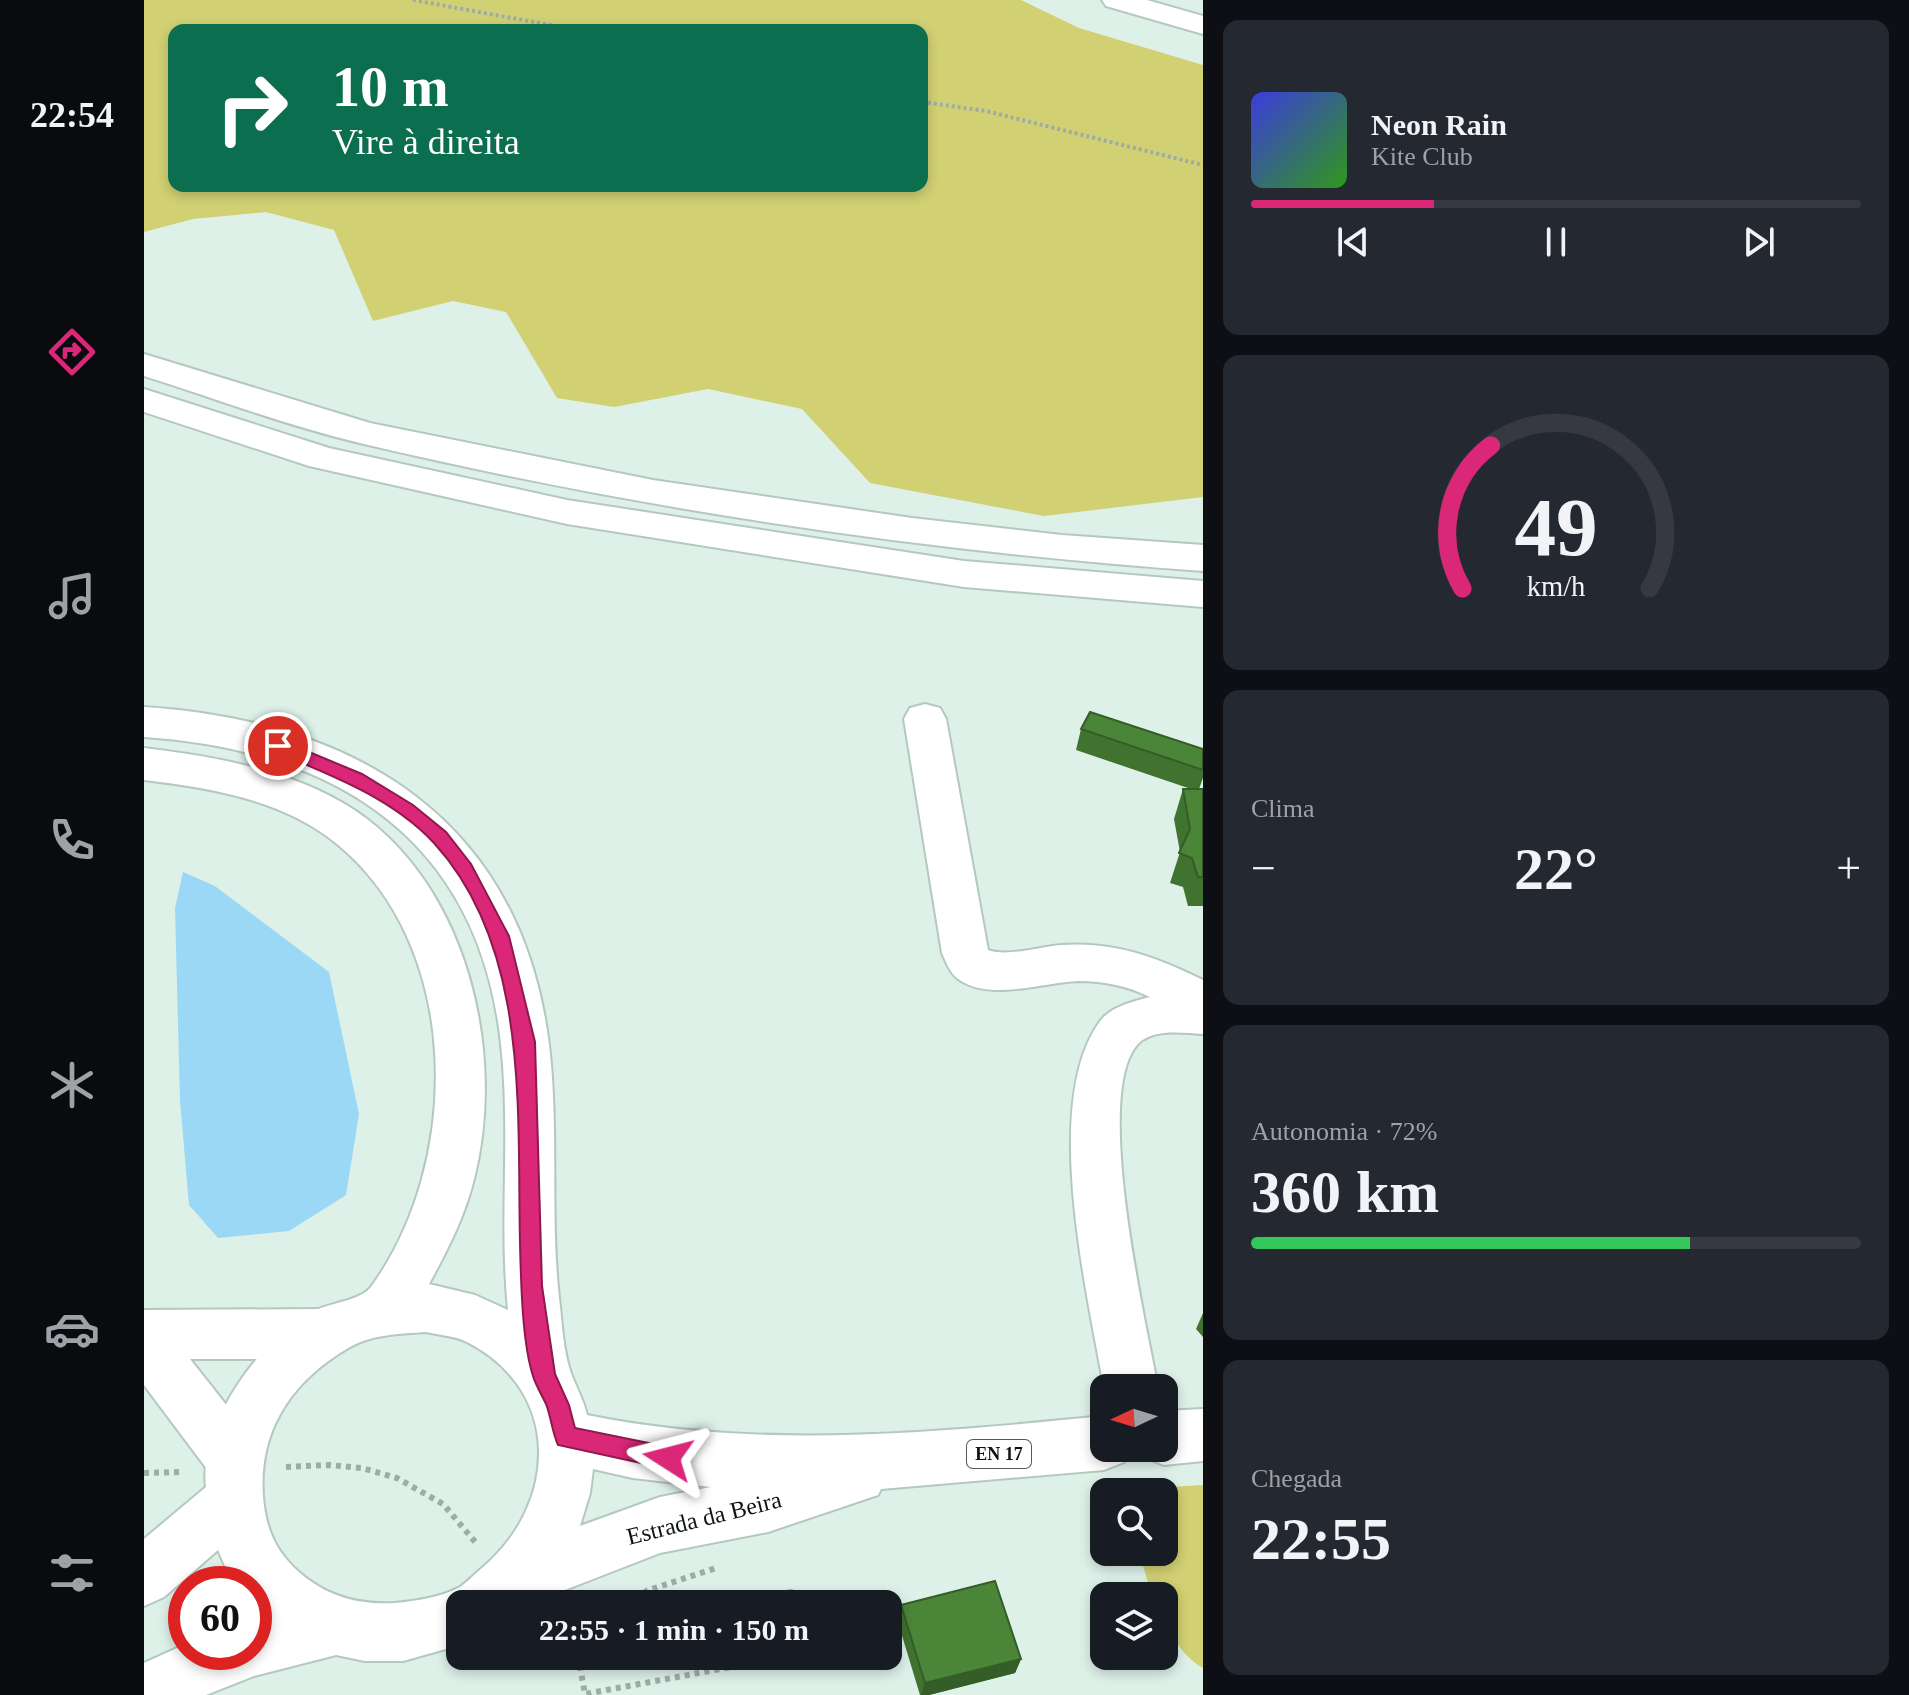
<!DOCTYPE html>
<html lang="pt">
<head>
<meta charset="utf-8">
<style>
  :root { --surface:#171b24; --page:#242831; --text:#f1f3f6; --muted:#9ea1a6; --line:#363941; --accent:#db2777 }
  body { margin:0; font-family:"Times New Roman",serif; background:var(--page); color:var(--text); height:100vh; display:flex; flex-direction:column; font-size:30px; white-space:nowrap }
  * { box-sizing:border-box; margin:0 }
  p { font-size:26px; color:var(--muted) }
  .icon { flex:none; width:44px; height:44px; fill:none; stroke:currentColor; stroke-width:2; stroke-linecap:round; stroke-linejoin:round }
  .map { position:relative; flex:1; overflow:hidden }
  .sheet { display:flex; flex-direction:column; gap:20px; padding:20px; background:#0d0f14; width:706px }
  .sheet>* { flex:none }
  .banner { position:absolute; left:24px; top:24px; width:760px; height:168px; border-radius:16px; box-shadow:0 4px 12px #0003; background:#0b6e4f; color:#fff; overflow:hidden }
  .needle { width:52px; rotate:266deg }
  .buttons { position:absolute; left:946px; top:1374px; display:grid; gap:16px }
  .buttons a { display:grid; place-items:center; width:88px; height:88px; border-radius:16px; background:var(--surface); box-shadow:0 4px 12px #0003; font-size:40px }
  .speed { position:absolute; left:24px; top:1566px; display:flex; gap:16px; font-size:40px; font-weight:700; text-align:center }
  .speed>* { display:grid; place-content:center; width:104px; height:104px; border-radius:50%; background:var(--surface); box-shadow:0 4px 12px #0003; line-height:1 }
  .speed .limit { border:12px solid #d22; background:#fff; color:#111 }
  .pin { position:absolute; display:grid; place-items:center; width:68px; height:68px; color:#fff; margin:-34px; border:4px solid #fff; border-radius:50%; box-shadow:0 2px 8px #0007 }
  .me { position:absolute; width:88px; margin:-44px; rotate:279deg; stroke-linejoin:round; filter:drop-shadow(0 0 6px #0008) }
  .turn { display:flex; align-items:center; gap:28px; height:168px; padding:0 32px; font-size:36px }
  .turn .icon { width:104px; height:104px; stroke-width:2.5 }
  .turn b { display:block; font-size:56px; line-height:68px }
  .big { font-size:60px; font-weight:700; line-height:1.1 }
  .sheet .tile { flex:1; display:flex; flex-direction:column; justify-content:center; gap:12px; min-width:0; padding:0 28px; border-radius:16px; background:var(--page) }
  .sheet .dial { align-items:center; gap:0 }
  .dial svg { height:208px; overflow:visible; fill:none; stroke:var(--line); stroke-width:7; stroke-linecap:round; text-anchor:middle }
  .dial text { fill:var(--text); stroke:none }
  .song { display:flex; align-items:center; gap:24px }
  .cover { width:96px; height:96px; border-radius:12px; background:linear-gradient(135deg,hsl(240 70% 55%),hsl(110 70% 35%)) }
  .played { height:8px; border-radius:4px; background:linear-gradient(90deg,var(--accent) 30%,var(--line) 30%) }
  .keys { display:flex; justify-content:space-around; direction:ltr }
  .heat { display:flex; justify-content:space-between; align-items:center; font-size:44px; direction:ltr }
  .charge { height:12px; border-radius:6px; background:linear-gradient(90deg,#34c759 72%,var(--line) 0) }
  .trip { position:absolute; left:302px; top:1590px; width:456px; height:80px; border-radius:16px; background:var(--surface); box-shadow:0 4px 12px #0003; font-weight:700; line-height:80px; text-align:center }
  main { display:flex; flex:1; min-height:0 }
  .menu { display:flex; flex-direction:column; width:144px; justify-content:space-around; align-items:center; background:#090b0e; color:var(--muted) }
  .menu .icon { width:56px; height:56px }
  .menu .selected { color:var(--accent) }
  .menu b { font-size:36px; color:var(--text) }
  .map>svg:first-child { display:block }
  .green { fill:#d1d073; fill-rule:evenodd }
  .water { fill:#9ad8f6 }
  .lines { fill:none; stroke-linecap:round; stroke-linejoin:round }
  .minor-casing { stroke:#b5c8c0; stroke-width:4 }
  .tertiary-casing { stroke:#b5c8c0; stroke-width:4 }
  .primary-casing { stroke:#b5c8c0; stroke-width:4 }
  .path-far1 { stroke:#9dada6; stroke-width:4; stroke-dasharray:3 3; stroke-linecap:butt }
  .path { stroke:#9dada6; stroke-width:6; stroke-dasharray:5 5; stroke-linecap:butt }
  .minor { fill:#fff; fill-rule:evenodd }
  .tertiary { fill:#fff; fill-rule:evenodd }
  .primary { fill:#fff; fill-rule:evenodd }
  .wall { fill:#407230 }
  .shaded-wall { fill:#345d27 }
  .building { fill:#4b8538; stroke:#345d27; stroke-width:2 }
  .route { fill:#db2777; stroke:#8e194d; stroke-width:2 }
  .labels { text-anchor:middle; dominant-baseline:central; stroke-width:8; stroke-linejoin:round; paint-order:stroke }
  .shield { fill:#fff; stroke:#565a58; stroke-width:2 }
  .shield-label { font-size:18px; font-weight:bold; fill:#0d1411 }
  .near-street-label { font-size:24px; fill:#0d1411; stroke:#fff }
</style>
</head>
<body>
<main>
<nav class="menu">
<b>22:54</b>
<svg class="icon selected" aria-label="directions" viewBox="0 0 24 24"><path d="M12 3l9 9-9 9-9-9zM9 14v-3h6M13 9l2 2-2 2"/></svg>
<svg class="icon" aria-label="music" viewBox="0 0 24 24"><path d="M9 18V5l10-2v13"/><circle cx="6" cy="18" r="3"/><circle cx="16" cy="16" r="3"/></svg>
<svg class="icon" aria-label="phone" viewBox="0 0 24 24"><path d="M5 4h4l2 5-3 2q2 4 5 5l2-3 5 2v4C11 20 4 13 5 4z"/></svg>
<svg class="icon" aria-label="climate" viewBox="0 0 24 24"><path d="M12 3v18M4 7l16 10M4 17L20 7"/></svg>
<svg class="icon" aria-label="car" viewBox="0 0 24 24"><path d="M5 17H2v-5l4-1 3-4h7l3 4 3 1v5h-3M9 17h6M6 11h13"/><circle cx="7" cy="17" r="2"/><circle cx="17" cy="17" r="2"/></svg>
<svg class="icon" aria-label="filters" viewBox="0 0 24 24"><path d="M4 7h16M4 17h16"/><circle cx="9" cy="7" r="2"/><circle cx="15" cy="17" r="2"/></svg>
</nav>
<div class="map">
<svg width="1059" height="1695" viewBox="0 0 1059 1695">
  <rect width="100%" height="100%" fill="#ddf1e9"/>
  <!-- green -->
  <g class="green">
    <path d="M0,0h877l58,28 124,37v432l-159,19 -174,-33 -68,-74 -94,-20 -94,18 -57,-9 -51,-86 -53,-11 -80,20 -39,-91 -68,-18 -73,7 -49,13zM30,30h748v156h-748z"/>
    <path d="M1059,1485v183c-26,-15 -39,-43 -39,-72h-12l-13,-44h25v-60l-44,-2z"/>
  </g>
  <!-- water -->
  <polygon class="water" points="39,872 71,886 185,972 215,1114 202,1195 145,1231 74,1238 45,1205 36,1101 31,908"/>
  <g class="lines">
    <defs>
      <path id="minor" d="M781,704l15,4 6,11 42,231c20,7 51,-3 73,-5 52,-4 96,12 142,35v54c-20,-1 -50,-6 -65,10 -46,49 8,279 20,344h-54c-16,-93 -64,-288 -3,-368 10,-13 33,-19 49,-23 -23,-11 -45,-16 -71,-16 -36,1 -89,21 -121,-2 -8,-6 -12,-17 -16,-26l-38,-234 6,-11z"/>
      <polygon id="tertiary" points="177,1309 196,1317 204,1334 196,1351 177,1359 46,1359 109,1439 117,1458 109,1477 89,1485 69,1477 0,1385 0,1310"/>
      <g id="primary">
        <polygon points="958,0 1003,0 1059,16 1059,34 962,6"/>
        <path d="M0,354l226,69 283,57 259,38 150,17 141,10v26c-282,-20 -563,-62 -839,-127 -74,-17 -147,-45 -220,-68z"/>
        <polygon points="0,389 185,448 423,500 820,561 1059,581 1059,607 820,587 423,524 165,466 0,412"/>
        <path d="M0,707c213,14 377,112 405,338 10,84 1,169 10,253 3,24 4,55 13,78 5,13 12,25 15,39 172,35 344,18 517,1v32h26l-6,14 -20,8 -223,19 -3,6 -110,37 -108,21 -131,51h-69v41l-57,16h-38l-29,-6 -82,21 -48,19h-62v-32l42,-19v8h68v-36l5,-1 -5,-5v-26h-21l-15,-34 -54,47 -20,9v-67l62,-52c-8,-63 55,-150 110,-177 15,-7 45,-10 55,-23 91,-125 92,-340 -34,-443 -53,-44 -126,-56 -193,-64v-32c75,9 161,24 223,71 103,79 138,238 107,360 -9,37 -27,72 -45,105l46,11 33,15c-9,-89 3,-178 -7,-266 -22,-204 -163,-294 -357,-307zM282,1332c13,3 30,4 41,10 96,49 91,162 15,226 -7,6 -17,16 -22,19 -18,10 -44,14 -65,16 -36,2 -67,-6 -95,-30 -22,-19 -32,-39 -36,-67 -9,-71 25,-124 86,-159 23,-13 50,-13 76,-15zM449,1469l40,9 78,9 -51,10 -80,29 10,-33z"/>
        <polygon points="1059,1409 1059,1461 1020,1465 1000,1457 997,1448 1020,1448 1020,1411"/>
      </g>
    </defs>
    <!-- minor casing -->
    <use href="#minor" class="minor-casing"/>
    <!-- tertiary casing -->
    <use href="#tertiary" class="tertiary-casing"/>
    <!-- primary casing -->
    <use href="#primary" class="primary-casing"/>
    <!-- path-far1 -->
    <g class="path-far1">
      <polyline points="269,0 434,30"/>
      <polyline points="778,102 842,111 1059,165"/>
    </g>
    <!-- path -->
    <g class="path">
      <polyline points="142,1467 185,1465 218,1468 253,1478 299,1504 333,1544"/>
      <polyline points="0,1473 39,1472"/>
      <polyline points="504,1604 502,1591 572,1568"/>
      <polyline points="585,1604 647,1592 649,1604"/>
      <polyline points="434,1656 441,1694 647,1656"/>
      <polyline points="464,1656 465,1666 519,1656"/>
    </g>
    <!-- minor -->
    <use href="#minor" class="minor"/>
    <!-- tertiary -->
    <use href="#tertiary" class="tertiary"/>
    <!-- primary -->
    <use href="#primary" class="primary"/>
  </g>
  <!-- wall -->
  <g class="wall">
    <polygon points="937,729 1059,749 1059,778 1055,789 1059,789 1059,906 1044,906 1039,887 1026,883 1036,852 1030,819 1039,789 1047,789 932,750"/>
    <polygon points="1059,1313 1059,1337 1052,1329"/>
    <polygon points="757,1605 877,1659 871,1673 785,1695 776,1695 753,1619"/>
  </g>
  <!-- shaded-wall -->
  <polygon class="shaded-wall" points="877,1659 871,1673 785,1695 777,1695 781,1683"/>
  <!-- building -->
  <g class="building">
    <polygon points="946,712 1059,749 1059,770 937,729"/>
    <polygon points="1039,789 1059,789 1059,877 1054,877 1048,858 1035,853 1046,829"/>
    <polygon points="851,1581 877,1659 781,1683 757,1605"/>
  </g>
  <!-- route -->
  <path class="route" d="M134,739l84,35 51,31 33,27 25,32 38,72 26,106 7,244 13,88 14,31 6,23 93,19 9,3 3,8 -3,8 -9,3 -110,-24c-6,-14 -7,-28 -12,-41 -4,-9 -10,-18 -13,-28 -11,-34 -12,-95 -13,-133 -3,-132 10,-295 -86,-400 -43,-46 -106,-69 -163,-93l-2,-4 2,-5z"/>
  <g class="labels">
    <!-- shield labels -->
    <rect class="shield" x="823" y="1440" width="64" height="28" rx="6"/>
    <g class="shield-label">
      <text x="855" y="1454">EN 17</text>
    </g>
    <!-- near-street labels -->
    <g class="near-street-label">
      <text transform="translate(560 1518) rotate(-14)">Estrada da Beira</text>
    </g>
  </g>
</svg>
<div class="buttons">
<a><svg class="needle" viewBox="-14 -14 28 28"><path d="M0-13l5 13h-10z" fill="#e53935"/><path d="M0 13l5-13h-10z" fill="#9ea1a6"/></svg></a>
<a><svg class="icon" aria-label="search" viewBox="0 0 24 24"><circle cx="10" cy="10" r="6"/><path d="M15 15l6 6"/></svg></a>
<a><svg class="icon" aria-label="layers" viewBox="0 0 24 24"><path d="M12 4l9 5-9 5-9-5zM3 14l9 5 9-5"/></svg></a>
</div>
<div class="speed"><div class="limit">60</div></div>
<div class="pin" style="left:134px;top:746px;background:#d93025"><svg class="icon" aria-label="arrive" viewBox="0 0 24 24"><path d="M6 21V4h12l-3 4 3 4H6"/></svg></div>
<svg class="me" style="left:524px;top:1458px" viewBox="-20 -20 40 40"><path d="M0-17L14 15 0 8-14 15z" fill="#db2777" stroke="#fff" stroke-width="4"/></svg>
<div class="trip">22:55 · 1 min · 150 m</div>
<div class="banner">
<div class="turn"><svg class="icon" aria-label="right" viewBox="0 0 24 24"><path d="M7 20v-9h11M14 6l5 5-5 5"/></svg><div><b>10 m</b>Vire à direita</div></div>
</div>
</div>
<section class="sheet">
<div class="tile">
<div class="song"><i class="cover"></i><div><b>Neon Rain</b><p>Kite Club</p></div></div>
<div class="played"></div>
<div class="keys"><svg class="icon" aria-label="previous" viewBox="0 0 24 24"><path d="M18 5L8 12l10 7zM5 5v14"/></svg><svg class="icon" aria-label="pause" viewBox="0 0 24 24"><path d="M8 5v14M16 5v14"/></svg><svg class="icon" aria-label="next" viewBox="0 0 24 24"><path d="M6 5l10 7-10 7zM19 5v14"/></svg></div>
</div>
<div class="tile dial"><svg viewBox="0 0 100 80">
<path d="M14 69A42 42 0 1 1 86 69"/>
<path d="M14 69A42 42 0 0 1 25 14" stroke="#db2777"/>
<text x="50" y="56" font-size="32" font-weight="700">49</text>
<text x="50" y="72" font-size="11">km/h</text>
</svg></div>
<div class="tile"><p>Clima</p>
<div class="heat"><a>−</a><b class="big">22°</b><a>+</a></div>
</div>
<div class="tile"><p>Autonomia · 72%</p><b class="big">360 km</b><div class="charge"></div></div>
<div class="tile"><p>Chegada</p><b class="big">22:55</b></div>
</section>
</main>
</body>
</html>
